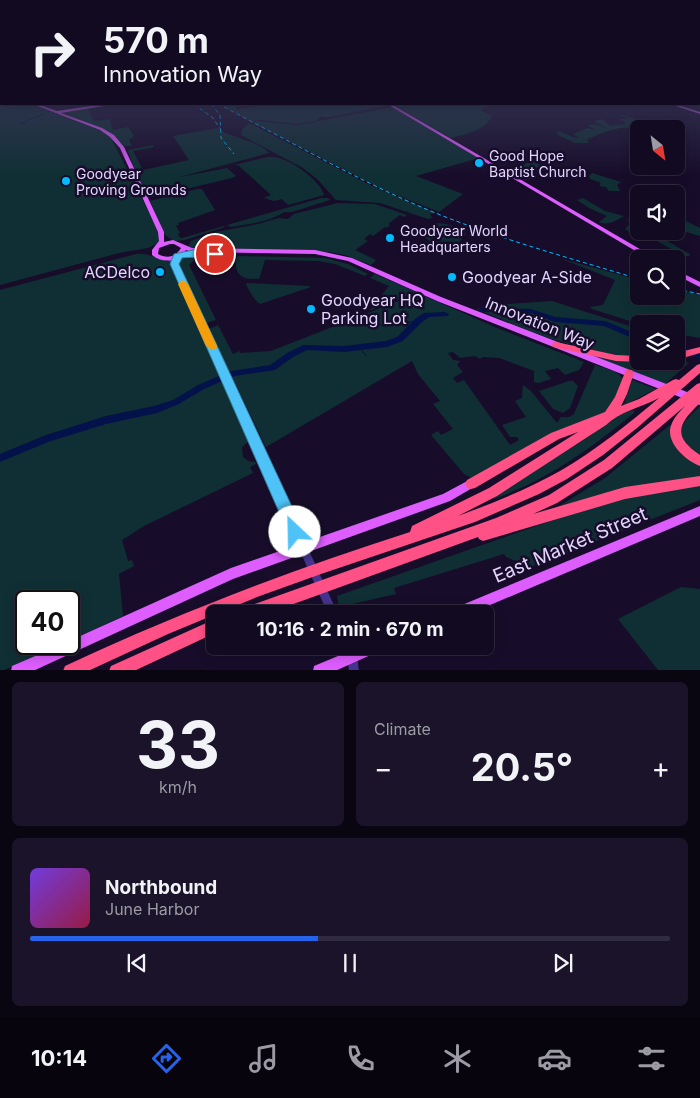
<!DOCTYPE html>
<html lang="en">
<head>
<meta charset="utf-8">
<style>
  :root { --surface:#110a20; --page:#1a1329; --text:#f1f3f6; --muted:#9c9aa5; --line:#302b3e; --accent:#2563eb }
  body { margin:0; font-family:Inter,sans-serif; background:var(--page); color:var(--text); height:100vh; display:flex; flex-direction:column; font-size:19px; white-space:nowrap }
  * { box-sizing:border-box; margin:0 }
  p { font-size:16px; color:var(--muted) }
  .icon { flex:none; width:28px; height:28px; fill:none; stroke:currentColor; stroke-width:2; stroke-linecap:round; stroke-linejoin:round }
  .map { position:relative; height:670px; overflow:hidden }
  .details { display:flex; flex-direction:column; gap:12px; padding:12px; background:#090612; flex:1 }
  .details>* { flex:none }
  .hud { position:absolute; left:0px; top:0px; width:700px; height:105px; box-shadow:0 2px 12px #0003,0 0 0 1px var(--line); background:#110a20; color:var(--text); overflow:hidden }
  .needle { width:32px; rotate:150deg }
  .buttons { position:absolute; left:630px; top:120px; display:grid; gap:10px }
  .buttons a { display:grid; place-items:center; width:55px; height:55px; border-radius:8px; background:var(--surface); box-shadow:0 2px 12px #0003,0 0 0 1px var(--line); font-size:25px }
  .speed { position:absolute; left:15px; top:590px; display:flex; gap:10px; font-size:25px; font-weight:700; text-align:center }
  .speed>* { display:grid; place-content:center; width:65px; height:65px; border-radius:50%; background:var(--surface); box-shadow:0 2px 12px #0003,0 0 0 1px var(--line); line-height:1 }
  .speed .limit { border:2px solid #111; border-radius:8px; background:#fff; color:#111 }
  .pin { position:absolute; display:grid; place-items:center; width:42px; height:42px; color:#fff; margin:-21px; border:2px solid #fff; border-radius:50%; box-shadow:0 1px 5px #0007 }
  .me { position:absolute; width:55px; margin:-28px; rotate:336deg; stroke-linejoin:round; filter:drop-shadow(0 0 4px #0008) }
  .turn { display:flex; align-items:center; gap:18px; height:105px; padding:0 20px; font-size:22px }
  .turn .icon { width:65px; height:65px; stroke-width:2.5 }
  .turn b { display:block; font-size:35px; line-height:42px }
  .big { font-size:38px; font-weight:700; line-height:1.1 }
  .details .widget { flex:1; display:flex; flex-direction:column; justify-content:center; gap:8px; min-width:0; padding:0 18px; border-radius:8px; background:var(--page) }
  .details .dial { align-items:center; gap:0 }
  .dial b { font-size:65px; line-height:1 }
  .song { display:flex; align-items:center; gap:15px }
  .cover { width:60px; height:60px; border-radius:8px; background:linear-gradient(135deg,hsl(260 70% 55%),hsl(340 70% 35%)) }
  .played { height:5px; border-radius:2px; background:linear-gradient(90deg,var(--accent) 45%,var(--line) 45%) }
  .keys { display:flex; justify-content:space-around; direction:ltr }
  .heat { display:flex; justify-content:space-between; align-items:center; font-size:28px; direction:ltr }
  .details .tiles { flex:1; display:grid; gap:12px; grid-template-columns:1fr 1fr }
  .widget:last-child { grid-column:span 2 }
  .trip { position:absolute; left:206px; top:605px; width:288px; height:50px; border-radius:8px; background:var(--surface); box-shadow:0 2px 12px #0003,0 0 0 1px var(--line); font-weight:700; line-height:50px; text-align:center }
  .tab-bar { display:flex; height:80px; justify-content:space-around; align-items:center; background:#07040d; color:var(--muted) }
  .tab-bar .icon { width:35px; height:35px }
  .tab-bar .current { color:var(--accent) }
  .tab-bar b { font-size:22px; color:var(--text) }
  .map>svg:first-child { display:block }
  .green { fill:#102f34 }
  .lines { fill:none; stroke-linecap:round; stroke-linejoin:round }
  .stream { stroke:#04124b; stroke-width:1 }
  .river { fill:#04124b; fill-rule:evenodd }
  .minor { fill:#46338e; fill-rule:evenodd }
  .major { fill:#de5dff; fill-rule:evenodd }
  .highway { fill:#ff5186; fill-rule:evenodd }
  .rail { stroke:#02baff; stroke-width:1; stroke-dasharray:4 3; stroke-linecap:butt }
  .route { fill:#4fc3f7; stroke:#337fa1 }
  .slow { fill:#f59e0b }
  .poi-dot { fill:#02baff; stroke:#170d2a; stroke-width:2 }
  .labels { text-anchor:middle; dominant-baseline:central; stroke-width:5; stroke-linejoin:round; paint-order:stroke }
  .far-poi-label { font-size:14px; fill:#e2d6ff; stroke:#170d2a; text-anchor:start }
  .poi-label { font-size:16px; fill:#e2d6ff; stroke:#170d2a; text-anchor:start }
  .street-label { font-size:16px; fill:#e2d6ff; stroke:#170d2a }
  .near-street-label { font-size:19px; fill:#e2d6ff; stroke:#170d2a }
</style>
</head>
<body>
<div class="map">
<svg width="700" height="671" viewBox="0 0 700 671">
  <rect width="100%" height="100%" fill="#170d2a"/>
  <!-- green -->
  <g class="green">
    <polygon points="0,82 1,104 31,104 101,131 111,138 155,224 160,237 159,243 148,248 119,253 0,285"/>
    <polygon points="219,104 238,104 240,105 236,108 237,110 268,104 389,105 331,117 321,117 316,121 296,124 262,120 250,121"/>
    <path d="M392,104h101l-13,6 12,6c-9,15 -25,18 -41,22z"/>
    <polygon points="392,107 479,158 416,176 463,194 439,212 384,190 251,122 258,121 298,125"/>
    <path d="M88,108l6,13 15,-2 4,11 15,-3 6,9 -5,4 3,6h-8c-19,-19 -36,-23 -61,-33z"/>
    <path d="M618,114l28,8 -11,3 4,3c-6,2 -10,-1 -16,0 -10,0 -27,7 -36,12l2,3h-14l-19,-9 3,-3 14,6 6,1 -6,-4 14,-6 10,2 -9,-4 6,-2 12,4 -12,-7 8,-2 8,7 15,-2v-2l-7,-3h10z"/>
    <polygon points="249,123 370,185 436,213 430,214 432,218 428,219 380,203 336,200 318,180 303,168 241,135 242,130"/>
    <path d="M217,128c14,10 43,13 52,25l-89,24 47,-9 9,8 -4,2 -84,20 -16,-35 -4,-13 25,-5 1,2 -21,4 10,19 46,-10 -16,-24z"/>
    <path d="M268,157c16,-3 52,22 56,38l-36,10 -6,-6 -8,2 -10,-3 7,-3 -33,-30h-4z"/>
    <polygon points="533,161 542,166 524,172 534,178 525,180 508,170"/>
    <polygon points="592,173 621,182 617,185 620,191 609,191 606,187 599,186 601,183 590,179 589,176"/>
    <polygon points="197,189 202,189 215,210 178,223 179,225 176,226 180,233 178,234 179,237 182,238 224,226 225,227 185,240 174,241 165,235 150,201"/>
    <path d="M321,198h7l2,2 -38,12h-8c-15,10 -35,12 -53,15l-4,-2z"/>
    <path d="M583,198l22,13 19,5c-8,5 -17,10 -25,6l8,-6 -18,-8 -12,-8z"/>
    <polygon points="338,203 375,204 407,215 404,217 400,215 388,224 390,225 387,228 385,227 373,236 370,234 364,239 368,241 355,250 376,260 371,265 345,255 329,252 202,250 188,248 191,241 216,232 258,224 279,218 288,219 294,214"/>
    <polygon points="676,216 700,228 700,236 683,231 676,226"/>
    <polygon points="635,217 639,218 639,231 650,231 686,252 690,254 689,256 679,256 677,252 655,240 635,236 625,229 631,223 627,220"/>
    <path d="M436,223c10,0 24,4 30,11l-7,8c-13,3 -27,6 -35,-7z"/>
    <polygon points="195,253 230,256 231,257 227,261 226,269 221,261 197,258 189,265 216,320 206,323 177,263 179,257"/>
    <path d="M136,254c9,-1 25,4 33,8l80,179 -7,6 1,10 5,4 7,1 1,2 -6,3 3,6 -109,53 -22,14 6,21 4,-1 2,6 -15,8 4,42 -54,25v-40h-43v43h38l-60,26h-4v-380z"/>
    <path d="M238,256l87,2 23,6 20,10 -3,2 -30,-12 -17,-3 -53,-1 -6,19c-5,-1 -12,1 -16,-2 -8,-4 -9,-16 -5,-21z"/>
    <polygon points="562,259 639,280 639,296 676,296 676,289 700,295 700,338 676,334 676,324 639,324 592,309 590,307 603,305 615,280"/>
    <path d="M375,274l122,54 87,34 -5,8 -14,5 -7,-7 -13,3 6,8 -12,4 -5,-1v-11l-35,-13 -16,-1 -3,2 -5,-3 -15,2 -7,-6 -5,1 5,7 7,1 -3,4 6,7 -10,6 4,5 7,-3 46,65 9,-5 -2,-3h-7l-8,-12 24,-8 -11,-16 7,-3 1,-13 8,6 26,32 4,-6h8l5,-3 21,-49c10,3 24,6 29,15l-15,31 -46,18 -91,49 -8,-4 -33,-39 7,-4 3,4 12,-6 -20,-25 7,-3 -22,-27 -6,-13 -146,86 -57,-118 9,-4 15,29 7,-3v2l31,-2 138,-54 -2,-1 -38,15 20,-25 -19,-8z"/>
    <path d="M247,283l62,3 2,1 -51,17c-6,-4 -11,-13 -14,-20z"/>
    <path d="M552,301l87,28v28c-58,-4 -109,-25 -162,-48l16,-4z"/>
    <path d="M577,350c22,5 44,11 66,12 16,1 32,-4 46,1l-24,21z"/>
    <polygon points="632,380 656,389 624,405"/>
    <polygon points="569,381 573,381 578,386 570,408 563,413 553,409 539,391"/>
    <polygon points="700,406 700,458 687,448 679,431 686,420"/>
    <path d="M632,410l3,2c-43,36 -88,68 -141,87l-2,-2 98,-61 24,-20z"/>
    <polygon points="670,425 700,464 700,477 556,508 605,478"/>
    <polygon points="700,485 700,500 531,567 506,557 504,554 394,588 396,594 339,607 337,596 588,508 621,499"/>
    <polygon points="681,587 700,589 700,670 658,670 618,619"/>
  </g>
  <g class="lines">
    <!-- stream -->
    <g class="stream">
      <polyline points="64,107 68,104"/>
      <polyline points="20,124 43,114"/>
      <polyline points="376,323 383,326 418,321"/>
      <polyline points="360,348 366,356"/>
    </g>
    <!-- river -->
    <g class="river">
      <polygon points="480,308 531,309 555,317 605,321 639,335 639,341 604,326 555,322 531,313 483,312 480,312 479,310"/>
      <polygon points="445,312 449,314 448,316 429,317 421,323 403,341 387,347 344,352 307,350 293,357 275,370 235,376 204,389 179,404 157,413 106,424 48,442 0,462 0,454 46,435 106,416 154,406 173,400 198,385 231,371 270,365 287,353 303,345 344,346 386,341 397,337 415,319 424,313"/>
      <polygon points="676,344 700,353 700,359 676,350"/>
    </g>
    <!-- minor -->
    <g class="minor">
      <polygon points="169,257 178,264 338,614 328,614 173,265 166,259"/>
      <polygon points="343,646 353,646 357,656 359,671 349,671 347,656"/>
    </g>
    <!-- major -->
    <g class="major">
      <path d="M32,104h5l20,7 47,-7h8l-2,1 -49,8 41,15 12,7 10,12 40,85v10l9,-2 19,8 123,2 37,8 89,39 259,100v8l-263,-104 -89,-40 -33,-7 -124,-2 -5,-2c-8,12 -23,14 -34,5v-5l7,-9 -1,-9 -38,-84 -10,-11 -10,-7zM170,244h4l7,4c-5,9 -14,11 -23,6l1,-6z"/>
      <polygon points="387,104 391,104 657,259 649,259"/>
      <polygon points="670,104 675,104 700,112 700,114"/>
      <polygon points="676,270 700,282 700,287 676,275"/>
      <polygon points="471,479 474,481 476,484 474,487 450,501 233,579 33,671 11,671 12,666 63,644 69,644 69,641 231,568 443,494"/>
      <polygon points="700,506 700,516 469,614 448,614 450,610"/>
      <polygon points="362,646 384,646 382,650 335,671 313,671 314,666"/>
    </g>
    <!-- highway -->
    <g class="highway">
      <polygon points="556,342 616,355 639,356 639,361 642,361 639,362 616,361 553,347 552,345 553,343"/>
      <polygon points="700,347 700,353 676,360 676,353"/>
      <path d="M700,364v9l-63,55 -34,27 -36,24 -28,15 -64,28 -154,52 -64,23 -89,37 -80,37h-25l2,-5c114,-53 226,-96 345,-134l2,-6 77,-38 89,-56 -19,7 -84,49 -4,1 -4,-1 -2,-4 2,-4 84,-47 54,-21 10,-15 11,-27h6l2,3 -7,21 -6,12 18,-7 34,-19 3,-1 3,1 18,-15zM659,398c-31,26 -63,52 -99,73 -32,18 -67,32 -102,45l39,-20 109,-71c13,-13 36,-18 53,-27z"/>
      <path d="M700,383v20c-22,21 -28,33 0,52v11c-13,-5 -31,-20 -30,-36 1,-9 8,-17 15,-24l-73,62 -55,35 -24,11 92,-27 75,-11v10l-75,13 -142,42 -4,-2 -1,-2 -212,77h-27l2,-5 5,-2 250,-89 53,-23 55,-35 93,-76z"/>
      <polygon points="215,619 215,633 134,671 109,671 111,666"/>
    </g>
    <!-- rail -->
    <g class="rail">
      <polyline points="194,104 213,118 221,130"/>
      <polyline points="211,104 220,115 221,138 234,154"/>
      <path d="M218,104c74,38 147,81 225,112 64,25 130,43 196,63"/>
      <polyline points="676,289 700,294"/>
    </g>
  </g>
  <!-- sky -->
  <linearGradient id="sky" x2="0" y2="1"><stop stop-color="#0d0717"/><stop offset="0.47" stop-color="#363555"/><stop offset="1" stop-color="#363555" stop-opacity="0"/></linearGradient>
  <rect width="700" height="176" fill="url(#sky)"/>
  <!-- route -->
  <path class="route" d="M193,250l22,1 5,3c-8,6 -28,2 -38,4l-3,6 122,262 2,6 -2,5 -6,3 -5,-3 -120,-273 4,-10z"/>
  <!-- slow -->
  <polygon class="slow" points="183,280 188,284 217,346 216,349 212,350 206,346 178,284"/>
  <!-- markers -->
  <g class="poi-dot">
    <circle cx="479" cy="163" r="5"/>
    <circle cx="66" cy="181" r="5"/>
    <circle cx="390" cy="238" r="5"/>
    <circle cx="160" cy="272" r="5"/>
    <circle cx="452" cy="277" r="5"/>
    <circle cx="311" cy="309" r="5"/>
  </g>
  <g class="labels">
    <!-- far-poi labels -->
    <g class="far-poi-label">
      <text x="489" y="155">Good Hope<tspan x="489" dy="16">Baptist Church</tspan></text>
      <text x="76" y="173">Goodyear<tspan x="76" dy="16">Proving Grounds</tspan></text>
      <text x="400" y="230">Goodyear World<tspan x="400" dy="16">Headquarters</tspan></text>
    </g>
    <!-- poi labels -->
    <g class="poi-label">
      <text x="150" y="272" text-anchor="end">ACDelco</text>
      <text x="462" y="277">Goodyear A-Side</text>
      <text x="321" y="300">Goodyear HQ<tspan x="321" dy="18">Parking Lot</tspan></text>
    </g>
    <!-- street labels -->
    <g class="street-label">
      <text transform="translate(540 323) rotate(22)">Innovation Way</text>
    </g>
    <!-- near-street labels -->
    <g class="near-street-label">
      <text transform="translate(570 545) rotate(-23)">East Market Street</text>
    </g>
  </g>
</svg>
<div class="buttons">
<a><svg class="needle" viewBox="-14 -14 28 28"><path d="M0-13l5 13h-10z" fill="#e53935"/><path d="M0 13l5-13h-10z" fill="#9c9aa5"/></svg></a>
<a><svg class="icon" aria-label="sound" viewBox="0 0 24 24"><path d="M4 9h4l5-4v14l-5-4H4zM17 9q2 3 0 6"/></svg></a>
<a><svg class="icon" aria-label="search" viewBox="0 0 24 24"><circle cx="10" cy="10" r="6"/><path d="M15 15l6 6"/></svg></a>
<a><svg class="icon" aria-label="layers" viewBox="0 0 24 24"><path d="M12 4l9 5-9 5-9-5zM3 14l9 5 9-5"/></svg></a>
</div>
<div class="speed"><div class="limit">40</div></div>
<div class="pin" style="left:215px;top:254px;background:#d93025"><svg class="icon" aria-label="arrive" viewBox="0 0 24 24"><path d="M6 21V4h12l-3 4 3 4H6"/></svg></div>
<svg class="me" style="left:295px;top:532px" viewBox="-20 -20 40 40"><circle r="19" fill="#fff"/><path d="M0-13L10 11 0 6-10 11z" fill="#4fc3f7"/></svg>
<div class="trip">10:16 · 2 min · 670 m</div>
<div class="hud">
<div class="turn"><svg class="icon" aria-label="right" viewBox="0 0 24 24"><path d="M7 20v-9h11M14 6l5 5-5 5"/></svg><div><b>570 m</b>Innovation Way</div></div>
</div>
</div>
<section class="details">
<div class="tiles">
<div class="widget dial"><b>33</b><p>km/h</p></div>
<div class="widget"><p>Climate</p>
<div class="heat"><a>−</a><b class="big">20.5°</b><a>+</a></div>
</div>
<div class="widget">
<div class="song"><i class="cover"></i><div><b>Northbound</b><p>June Harbor</p></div></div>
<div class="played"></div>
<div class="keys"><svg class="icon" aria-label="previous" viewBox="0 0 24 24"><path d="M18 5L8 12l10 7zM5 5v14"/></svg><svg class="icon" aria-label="pause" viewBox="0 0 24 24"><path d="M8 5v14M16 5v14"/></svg><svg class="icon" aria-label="next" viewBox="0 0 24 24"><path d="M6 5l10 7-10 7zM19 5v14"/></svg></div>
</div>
</div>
</section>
<nav class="tab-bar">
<b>10:14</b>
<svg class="icon current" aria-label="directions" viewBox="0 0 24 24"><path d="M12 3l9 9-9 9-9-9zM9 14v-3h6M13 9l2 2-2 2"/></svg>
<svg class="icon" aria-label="music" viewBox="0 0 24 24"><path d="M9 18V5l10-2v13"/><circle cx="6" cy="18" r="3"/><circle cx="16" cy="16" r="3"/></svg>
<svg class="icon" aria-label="phone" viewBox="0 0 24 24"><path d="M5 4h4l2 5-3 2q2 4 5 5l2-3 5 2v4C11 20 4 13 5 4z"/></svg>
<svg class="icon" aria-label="climate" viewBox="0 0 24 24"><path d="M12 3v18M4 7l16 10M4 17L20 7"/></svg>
<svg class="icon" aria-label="car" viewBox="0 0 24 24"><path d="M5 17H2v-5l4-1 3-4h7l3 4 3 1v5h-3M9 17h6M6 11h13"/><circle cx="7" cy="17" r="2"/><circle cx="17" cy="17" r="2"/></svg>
<svg class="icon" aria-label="filters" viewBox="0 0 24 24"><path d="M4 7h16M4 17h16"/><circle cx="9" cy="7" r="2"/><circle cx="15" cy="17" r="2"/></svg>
</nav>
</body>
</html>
